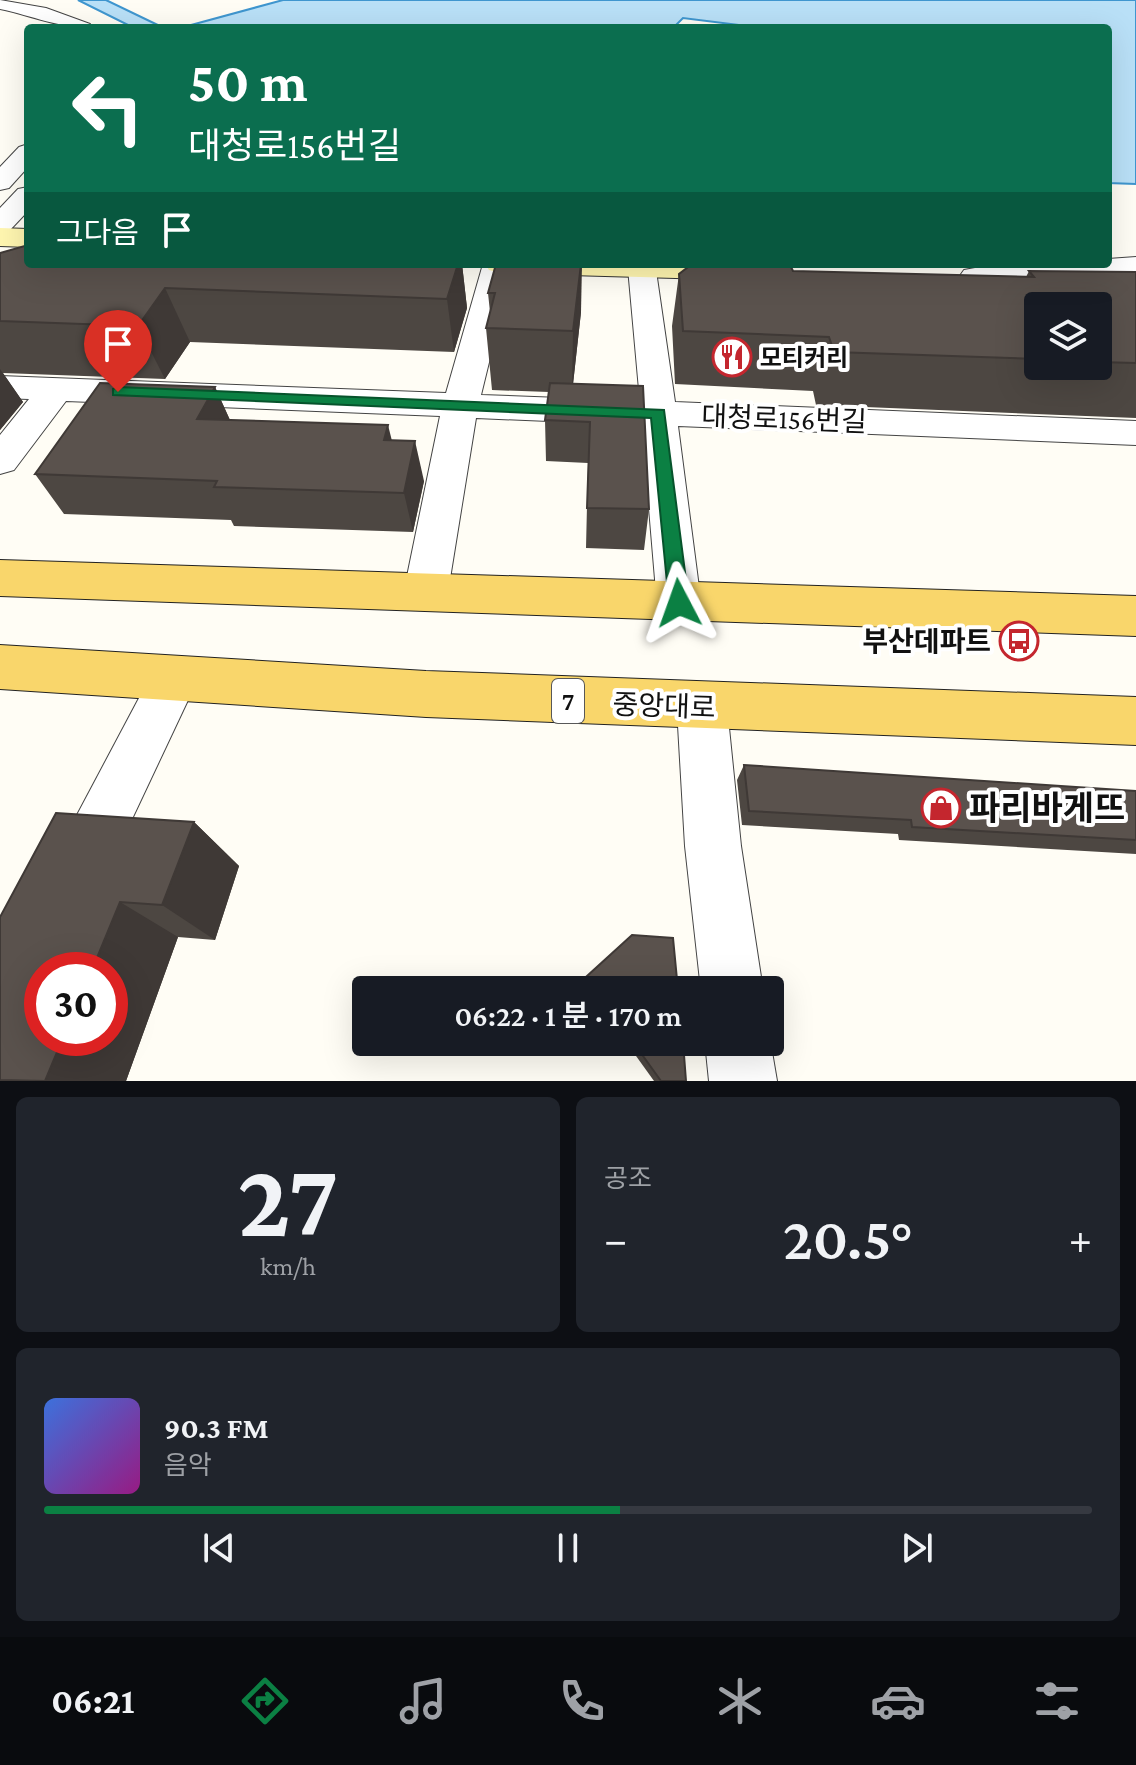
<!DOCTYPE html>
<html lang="ko">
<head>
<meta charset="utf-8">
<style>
  :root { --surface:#171b24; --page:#20242c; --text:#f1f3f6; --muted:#9ea1a6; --line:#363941; --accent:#0b8043 }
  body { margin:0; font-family:"Crimson Pro","Noto Sans KR",serif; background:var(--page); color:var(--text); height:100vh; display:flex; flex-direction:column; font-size:30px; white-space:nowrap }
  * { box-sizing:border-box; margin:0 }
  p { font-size:26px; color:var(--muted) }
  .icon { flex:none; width:44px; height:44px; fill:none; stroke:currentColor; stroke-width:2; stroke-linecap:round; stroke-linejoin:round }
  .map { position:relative; height:1081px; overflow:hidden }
  .drawer { display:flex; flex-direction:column; gap:16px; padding:16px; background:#0d0f14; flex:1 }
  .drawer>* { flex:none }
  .banner { position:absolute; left:24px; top:24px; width:1088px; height:244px; border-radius:8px; box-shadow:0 8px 32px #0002; background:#0b6e4f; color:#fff; overflow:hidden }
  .buttons { position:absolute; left:1024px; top:292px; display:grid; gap:16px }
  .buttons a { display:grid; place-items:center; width:88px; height:88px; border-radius:8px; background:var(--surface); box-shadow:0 8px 32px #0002; font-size:40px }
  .speed { position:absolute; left:24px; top:952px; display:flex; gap:16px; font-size:40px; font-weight:700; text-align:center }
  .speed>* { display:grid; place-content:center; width:104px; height:104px; border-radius:50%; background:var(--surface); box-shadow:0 8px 32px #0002; line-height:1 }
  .speed .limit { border:12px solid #d22; background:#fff; color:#111 }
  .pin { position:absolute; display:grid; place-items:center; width:68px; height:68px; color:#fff; margin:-82px -34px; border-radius:50% 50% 50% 0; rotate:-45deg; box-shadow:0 0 8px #0007 }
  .pin .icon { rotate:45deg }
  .me { position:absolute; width:88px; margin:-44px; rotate:356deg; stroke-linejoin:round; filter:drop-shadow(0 0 6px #0008) }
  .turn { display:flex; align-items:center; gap:28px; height:168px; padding:0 32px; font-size:36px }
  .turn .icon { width:104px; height:104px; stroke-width:2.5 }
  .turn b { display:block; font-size:56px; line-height:68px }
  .then { display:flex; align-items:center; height:76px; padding:0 32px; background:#0003; gap:16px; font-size:30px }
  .big { font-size:60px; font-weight:600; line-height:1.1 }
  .drawer .widget { flex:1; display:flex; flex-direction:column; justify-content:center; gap:12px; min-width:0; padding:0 28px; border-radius:12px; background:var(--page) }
  .drawer .dial { align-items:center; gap:0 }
  .dial b { font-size:104px; line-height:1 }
  .song { display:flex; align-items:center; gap:24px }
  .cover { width:96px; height:96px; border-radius:12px; background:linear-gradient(135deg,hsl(220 70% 55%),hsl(310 70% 35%)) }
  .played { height:8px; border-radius:4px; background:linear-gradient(90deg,var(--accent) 55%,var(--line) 55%) }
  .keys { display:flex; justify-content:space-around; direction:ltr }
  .heat { display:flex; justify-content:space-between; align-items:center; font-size:44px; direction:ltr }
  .drawer .tiles { flex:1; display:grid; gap:16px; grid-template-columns:1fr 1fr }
  .widget:last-child { grid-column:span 2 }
  .trip { position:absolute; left:352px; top:976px; width:432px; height:80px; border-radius:8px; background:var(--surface); box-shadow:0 8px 32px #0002; font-weight:600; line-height:80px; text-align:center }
  .tab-bar { display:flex; height:128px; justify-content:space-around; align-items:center; background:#090b0e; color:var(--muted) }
  .tab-bar .icon { width:56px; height:56px }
  .tab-bar .on { color:var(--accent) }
  .tab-bar b { font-size:36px; color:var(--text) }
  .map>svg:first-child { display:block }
  .water { fill:#b9e0f7; stroke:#3f96cf; stroke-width:2 }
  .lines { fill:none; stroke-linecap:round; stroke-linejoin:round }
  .minor-casing { stroke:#444; stroke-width:2 }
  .tertiary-casing { stroke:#444; stroke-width:2 }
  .secondary-casing { stroke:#333; stroke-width:2 }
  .primary-casing { stroke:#222; stroke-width:2 }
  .minor { fill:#fff; fill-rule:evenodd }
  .tertiary { fill:#fff; fill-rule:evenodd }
  .secondary { fill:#fff6b0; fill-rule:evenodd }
  .primary { fill:#f9d66b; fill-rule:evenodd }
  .wall { fill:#4d4742; fill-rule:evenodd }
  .shaded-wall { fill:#3f3936 }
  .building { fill:#5a524d; stroke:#3f3936; stroke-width:2 }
  .route { fill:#0b8043; stroke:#07532c; stroke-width:2 }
  .labels { text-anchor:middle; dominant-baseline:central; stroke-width:8; stroke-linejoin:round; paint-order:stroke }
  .far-poi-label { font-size:24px; font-weight:bold; fill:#111; stroke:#fff; text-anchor:start }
  .shield { fill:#fff; stroke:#585858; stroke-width:2 }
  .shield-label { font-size:26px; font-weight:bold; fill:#111 }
  .street-label { font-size:28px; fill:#111; stroke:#fff }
  .poi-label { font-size:28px; font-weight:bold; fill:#111; stroke:#fff; text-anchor:end }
  .near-poi-label { font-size:34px; font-weight:bold; fill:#111; stroke:#fff; text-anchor:start }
</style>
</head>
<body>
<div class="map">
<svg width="1136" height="1081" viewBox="0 0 1136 1081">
  <rect width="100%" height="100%" fill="#fffdf5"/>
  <!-- water -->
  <g class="water">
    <polygon points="78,0 106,0 164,28 134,28"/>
    <polygon points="283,0 1136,0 1136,184 1108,183 1108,28 763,28 683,18 673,28 180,28"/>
  </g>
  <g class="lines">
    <defs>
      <g id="minor">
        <polygon points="483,264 513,264 481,395 640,401 628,268 631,264 655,264 675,402 1136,421 1136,445 678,426 701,603 695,616 679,621 663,616 657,603 642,425 476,418 448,591 442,604 426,609 410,604 404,591 440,416 66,401 14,470 0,474 0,435 29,399 0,398 0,376 446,393"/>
        <polygon points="173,660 190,666 197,681 100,887 80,896 60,887 51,867 60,847 156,666"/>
        <polygon points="702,685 720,692 727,708 741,846 763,990 701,990 685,846 677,708 684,692"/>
        <polygon points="770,1040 777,1081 709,1081 705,1042"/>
      </g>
      <g id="tertiary">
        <path d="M0,0l46,8 44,16 3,4c-34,0 -60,-12 -93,-19z"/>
        <polygon points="28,144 28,167 9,188 0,190 0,167 19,147"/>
        <polygon points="28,187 28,211 10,230 0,233 0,208 18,189"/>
        <polygon points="1136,257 1136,275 975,286 964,284 959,277 964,270 975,268 1108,264 1108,259"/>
      </g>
      <g id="secondary">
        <polygon points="0,228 28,229 28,247 0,246"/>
        <polygon points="485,264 755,264 761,271 757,278 746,280 500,273 489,270"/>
      </g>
      <g id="primary">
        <polygon points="0,560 1136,596 1136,636 0,596"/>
        <polygon points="0,645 426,671 1136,697 1136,745 426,717 0,689"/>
      </g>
    </defs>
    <!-- minor casing -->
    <use href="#minor" class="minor-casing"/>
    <!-- tertiary casing -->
    <use href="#tertiary" class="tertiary-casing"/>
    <!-- secondary casing -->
    <use href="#secondary" class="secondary-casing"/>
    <!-- primary casing -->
    <use href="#primary" class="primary-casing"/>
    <!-- minor -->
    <use href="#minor" class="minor"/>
    <!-- tertiary -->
    <use href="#tertiary" class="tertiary"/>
    <!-- secondary -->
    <use href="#secondary" class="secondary"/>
    <!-- primary -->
    <use href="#primary" class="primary"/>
  </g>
  <!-- wall -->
  <g class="wall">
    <polygon points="0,253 462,264 467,308 454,352 190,342 165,379 3,373 23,402 0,430"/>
    <polygon points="496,264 581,312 573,384 649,509 644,550 586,548 588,463 546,461 545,420 549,392 492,390 486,328 490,312 488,293"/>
    <path d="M793,271l233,6 3,-6 107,1v146l-320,-13 -3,-14 -138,-7 -3,-58 7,-52zM1038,306h60v60h-60z"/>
    <polygon points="215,387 230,420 424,481 413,532 234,526 231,520 64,514 35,474"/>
    <polygon points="744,765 1136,791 1136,854 899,840 898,834 742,825 737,780"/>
    <polygon points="194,822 239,866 215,940 178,937 126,1081 0,1081 0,917"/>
    <polygon points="586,977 678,990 588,990 585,985"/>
    <polygon points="626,1042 683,1042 686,1081 654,1081"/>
  </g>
  <!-- shaded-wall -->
  <g class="shaded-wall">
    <polygon points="458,264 462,264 467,308 454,352 447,299"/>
    <polygon points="581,264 582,264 581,312 572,393 573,331"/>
    <polygon points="165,288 190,342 165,379 138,326"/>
    <polygon points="0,369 23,402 0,430"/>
    <polygon points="215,387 233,427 197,419"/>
    <polygon points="388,425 398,465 384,440"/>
    <polygon points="415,441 424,481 413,532 404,493"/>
    <polygon points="194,822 239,866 215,940 162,905"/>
    <polygon points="120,902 178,937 126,1081 45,1081 63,1038 110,1038 110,970 92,970"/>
  </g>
  <!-- building -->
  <g class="building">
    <polygon points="28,245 28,264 458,264 447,299 165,288 138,326 0,321 0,253"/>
    <polygon points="496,264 581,264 573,331 486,328 495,293 488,293"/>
    <polygon points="692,264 791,267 793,271 1034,277 1029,271 1136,272 1136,363 1098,362 1098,306 1038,306 1038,359 834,352 829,337 683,331 679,274"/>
    <polygon points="100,383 215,387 197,419 388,425 384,440 415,441 404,493 214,487 217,481 35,474"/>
    <polygon points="550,383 643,386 649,509 587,508 590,422 545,420"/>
    <polygon points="744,765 1136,791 1136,840 912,827 911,820 749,811"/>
    <polygon points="56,813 194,822 162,905 120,902 92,970 42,970 42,1038 63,1038 45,1081 0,1080 0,917"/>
    <polygon points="632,935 673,938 678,990 595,990 586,977"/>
    <polygon points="633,1042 683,1042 686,1081 661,1081"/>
  </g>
  <!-- route -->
  <polygon class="route" points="118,387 664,410 689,603 686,609 672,609 669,603 651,418 113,395 113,389"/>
  <!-- icons -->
  <defs>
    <symbol id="restaurant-ring" viewBox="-11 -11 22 22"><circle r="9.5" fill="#fff" stroke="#c4262e" stroke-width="1.5"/><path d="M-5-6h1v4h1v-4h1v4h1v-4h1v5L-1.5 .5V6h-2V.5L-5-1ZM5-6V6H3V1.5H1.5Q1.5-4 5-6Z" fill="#c4262e"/></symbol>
    <symbol id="bus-ring" viewBox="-11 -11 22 22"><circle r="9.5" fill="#fff" stroke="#c4262e" stroke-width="1.5"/><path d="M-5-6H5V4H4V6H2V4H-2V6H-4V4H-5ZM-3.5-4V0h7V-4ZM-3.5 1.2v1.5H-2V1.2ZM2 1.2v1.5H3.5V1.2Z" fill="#c4262e"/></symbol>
    <symbol id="shop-ring" viewBox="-11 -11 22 22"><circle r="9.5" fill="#fff" stroke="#c4262e" stroke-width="1.5"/><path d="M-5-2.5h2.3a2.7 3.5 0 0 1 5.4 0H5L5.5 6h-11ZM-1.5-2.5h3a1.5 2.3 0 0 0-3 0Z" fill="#c4262e"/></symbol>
  </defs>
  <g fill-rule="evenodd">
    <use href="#restaurant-ring" x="710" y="335" width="44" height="44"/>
    <use href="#bus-ring" x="997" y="619" width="44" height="44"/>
    <use href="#shop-ring" x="919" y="786" width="44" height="44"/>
  </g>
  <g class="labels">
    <!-- far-poi labels -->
    <g class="far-poi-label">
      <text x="760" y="357">모티커리</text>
    </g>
    <!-- shield labels -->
    <rect class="shield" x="552" y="679" width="32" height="44" rx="6"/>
    <g class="shield-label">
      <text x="568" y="701">7</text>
    </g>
    <!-- street labels -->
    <g class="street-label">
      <text transform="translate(784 419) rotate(2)">대청로156번길</text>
      <text transform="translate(664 706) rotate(2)">중앙대로</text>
    </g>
    <!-- poi labels -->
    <g class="poi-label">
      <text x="991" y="641">부산데파트</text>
    </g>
    <!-- near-poi labels -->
    <g class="near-poi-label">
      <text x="969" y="808">파리바게뜨</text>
    </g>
  </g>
</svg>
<div class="buttons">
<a><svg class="icon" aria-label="layers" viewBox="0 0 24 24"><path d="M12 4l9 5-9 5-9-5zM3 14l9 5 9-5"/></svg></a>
</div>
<div class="speed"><div class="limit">30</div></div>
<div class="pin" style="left:118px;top:392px;background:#d93025"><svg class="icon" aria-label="arrive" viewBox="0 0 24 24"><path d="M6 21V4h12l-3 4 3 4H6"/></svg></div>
<svg class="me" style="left:679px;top:603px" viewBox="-20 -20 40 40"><path d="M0-17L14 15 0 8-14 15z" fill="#0b8043" stroke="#fff" stroke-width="4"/></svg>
<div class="trip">06:22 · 1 분 · 170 m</div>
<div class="banner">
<div class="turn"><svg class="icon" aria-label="left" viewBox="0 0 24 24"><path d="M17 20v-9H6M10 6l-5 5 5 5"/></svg><div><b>50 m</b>대청로156번길</div></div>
<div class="then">그다음<svg class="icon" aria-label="arrive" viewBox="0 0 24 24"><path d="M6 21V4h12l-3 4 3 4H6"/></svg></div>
</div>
</div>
<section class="drawer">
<div class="tiles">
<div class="widget dial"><b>27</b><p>km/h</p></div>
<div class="widget"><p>공조</p>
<div class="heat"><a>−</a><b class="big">20.5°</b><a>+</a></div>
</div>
<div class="widget">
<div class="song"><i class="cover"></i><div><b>90.3 FM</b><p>음악</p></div></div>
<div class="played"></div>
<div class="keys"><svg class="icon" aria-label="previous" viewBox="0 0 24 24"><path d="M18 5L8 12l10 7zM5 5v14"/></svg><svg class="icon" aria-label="pause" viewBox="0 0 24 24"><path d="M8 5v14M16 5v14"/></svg><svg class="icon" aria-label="next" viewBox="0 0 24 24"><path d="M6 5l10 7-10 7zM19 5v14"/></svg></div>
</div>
</div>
</section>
<nav class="tab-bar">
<b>06:21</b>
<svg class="icon on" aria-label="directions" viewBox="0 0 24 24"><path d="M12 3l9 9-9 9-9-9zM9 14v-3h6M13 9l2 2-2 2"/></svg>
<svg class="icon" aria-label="music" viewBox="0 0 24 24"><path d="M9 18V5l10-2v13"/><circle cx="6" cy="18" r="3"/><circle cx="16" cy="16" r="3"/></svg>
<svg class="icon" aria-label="phone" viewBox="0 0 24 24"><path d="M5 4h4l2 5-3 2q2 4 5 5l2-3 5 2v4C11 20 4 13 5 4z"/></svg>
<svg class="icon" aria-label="climate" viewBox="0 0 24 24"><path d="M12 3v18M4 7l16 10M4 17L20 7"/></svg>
<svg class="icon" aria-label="car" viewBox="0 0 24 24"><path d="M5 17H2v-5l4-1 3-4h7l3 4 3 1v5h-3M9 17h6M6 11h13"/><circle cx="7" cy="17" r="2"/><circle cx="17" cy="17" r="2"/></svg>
<svg class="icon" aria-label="filters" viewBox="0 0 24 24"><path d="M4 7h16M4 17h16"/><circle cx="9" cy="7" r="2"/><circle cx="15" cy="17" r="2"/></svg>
</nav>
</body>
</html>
